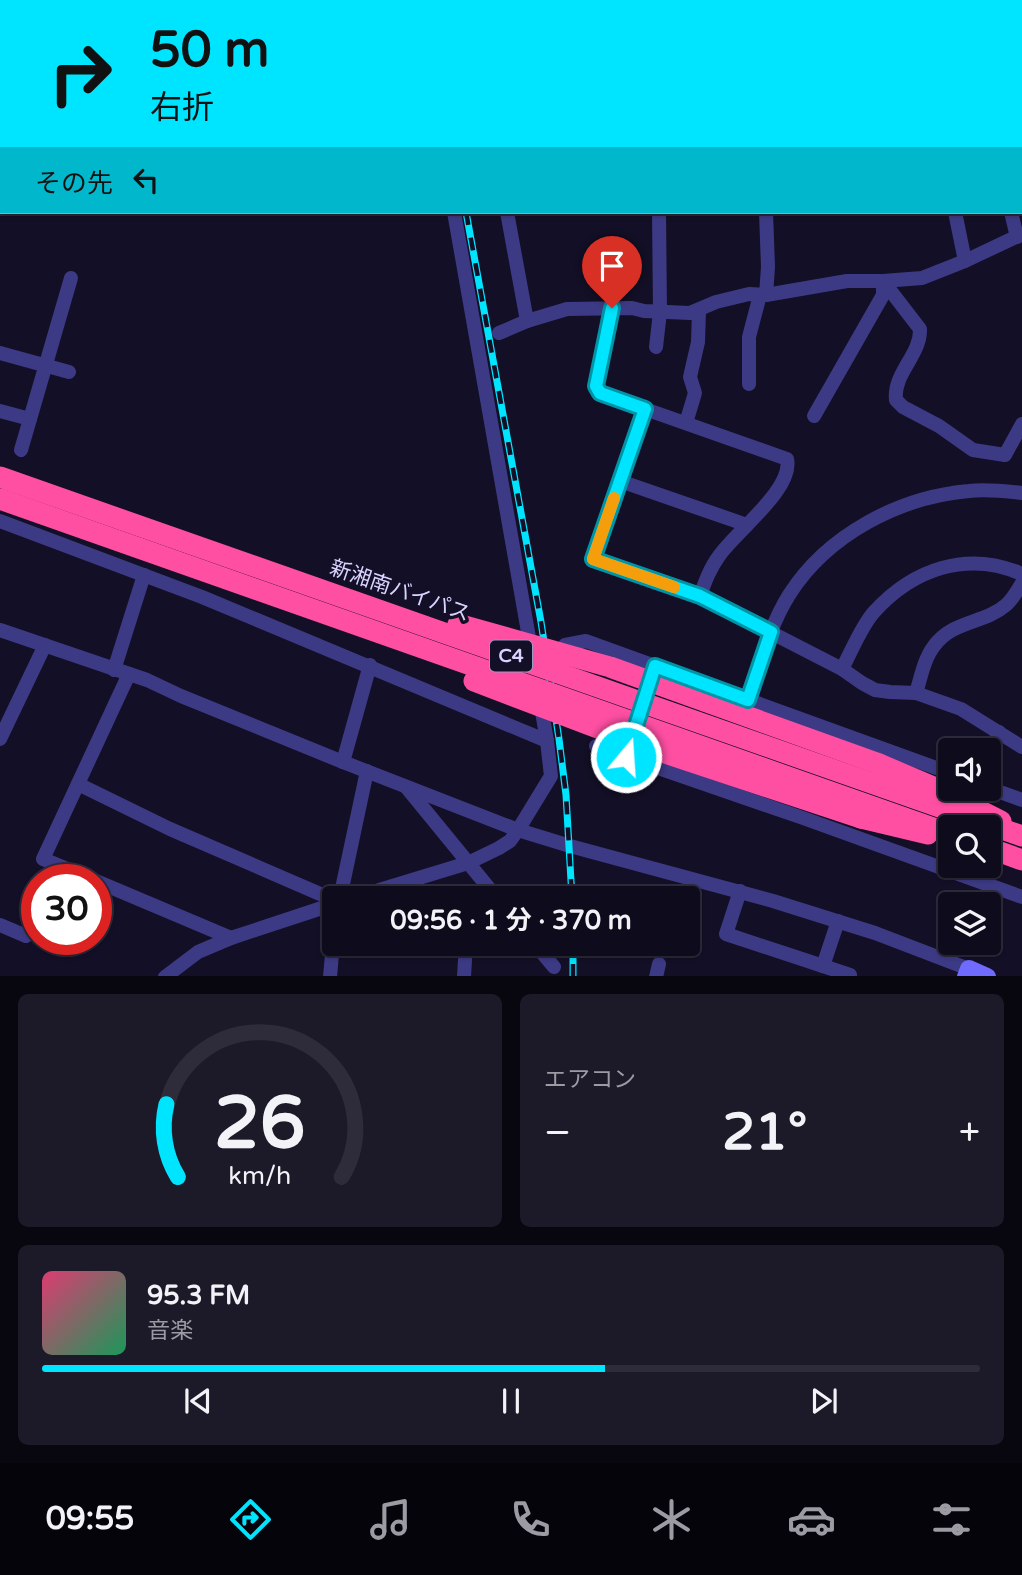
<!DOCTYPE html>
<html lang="ja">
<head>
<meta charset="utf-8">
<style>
  :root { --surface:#0e0b1c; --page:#1c1929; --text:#f1f3f6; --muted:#9b9ba3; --line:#2e2b3b; --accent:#00e5ff }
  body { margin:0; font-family:"Varela Round","Noto Sans JP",sans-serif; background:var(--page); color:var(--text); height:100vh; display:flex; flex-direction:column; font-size:26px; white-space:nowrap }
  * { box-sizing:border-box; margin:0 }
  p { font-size:23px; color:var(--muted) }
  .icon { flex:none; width:38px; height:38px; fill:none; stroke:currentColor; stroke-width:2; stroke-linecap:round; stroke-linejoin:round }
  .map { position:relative; height:976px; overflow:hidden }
  .sheet { display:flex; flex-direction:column; gap:18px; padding:18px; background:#08060f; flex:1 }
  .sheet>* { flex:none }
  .banner { position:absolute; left:0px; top:0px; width:1022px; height:214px; box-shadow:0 2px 5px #0004,0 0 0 2px var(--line); background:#00e5ff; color:#111; overflow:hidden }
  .buttons { position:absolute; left:938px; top:738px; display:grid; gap:14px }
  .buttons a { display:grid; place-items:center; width:63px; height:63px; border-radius:7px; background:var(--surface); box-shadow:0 2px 5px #0004,0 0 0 2px var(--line); font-size:35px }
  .speed { position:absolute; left:21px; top:864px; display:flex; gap:14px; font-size:35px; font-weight:700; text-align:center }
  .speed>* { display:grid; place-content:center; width:91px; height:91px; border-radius:50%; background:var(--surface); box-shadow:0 2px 5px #0004,0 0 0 2px var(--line); line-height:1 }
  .speed .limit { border:10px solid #d22; background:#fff; color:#111 }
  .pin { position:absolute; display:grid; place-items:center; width:60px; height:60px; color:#fff; margin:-72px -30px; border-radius:50% 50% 50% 0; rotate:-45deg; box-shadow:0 0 7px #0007 }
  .pin .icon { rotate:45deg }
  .me { position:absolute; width:77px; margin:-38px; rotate:18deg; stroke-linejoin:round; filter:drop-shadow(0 0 5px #0008) }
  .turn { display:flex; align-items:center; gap:24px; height:147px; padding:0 35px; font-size:32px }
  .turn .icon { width:91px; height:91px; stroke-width:2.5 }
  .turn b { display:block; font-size:49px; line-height:60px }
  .then { display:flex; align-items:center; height:66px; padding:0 35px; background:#0003; gap:14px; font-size:26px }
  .big { font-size:52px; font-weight:700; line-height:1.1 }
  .sheet .card { flex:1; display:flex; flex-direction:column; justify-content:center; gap:10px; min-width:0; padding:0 24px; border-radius:10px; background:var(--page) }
  .sheet .dial { align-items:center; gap:0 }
  .dial svg { height:182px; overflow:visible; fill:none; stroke:var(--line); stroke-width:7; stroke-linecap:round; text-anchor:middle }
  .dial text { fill:var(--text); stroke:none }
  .song { display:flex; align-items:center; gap:21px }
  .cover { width:84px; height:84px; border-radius:10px; background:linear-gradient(135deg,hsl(340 70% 55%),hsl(150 70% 35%)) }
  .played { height:7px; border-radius:4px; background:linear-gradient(90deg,var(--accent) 60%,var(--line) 60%) }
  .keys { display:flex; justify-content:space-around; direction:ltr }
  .heat { display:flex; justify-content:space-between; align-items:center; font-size:38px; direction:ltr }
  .sheet .tiles { flex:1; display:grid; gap:18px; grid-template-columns:1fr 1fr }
  .card:last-child { grid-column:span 2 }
  .trip { position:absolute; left:322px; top:886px; width:378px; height:70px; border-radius:7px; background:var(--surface); box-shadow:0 2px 5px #0004,0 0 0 2px var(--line); font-weight:700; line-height:70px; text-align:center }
  .dock { display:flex; height:112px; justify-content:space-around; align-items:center; background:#06040b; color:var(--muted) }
  .dock .icon { width:49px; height:49px }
  .dock .selected { color:var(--accent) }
  .dock b { font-size:32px; color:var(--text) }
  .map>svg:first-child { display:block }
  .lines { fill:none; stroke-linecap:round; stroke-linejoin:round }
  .street { stroke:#3d3a85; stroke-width:14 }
  .secondary { stroke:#6f6bff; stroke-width:18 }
  .highway { stroke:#ff4fa3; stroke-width:21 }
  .rail-casing { stroke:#00e5ff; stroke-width:7 }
  .rail { stroke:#130f26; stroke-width:4.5; stroke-dasharray:13; stroke-linecap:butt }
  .highway-bridge { stroke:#ff4fa3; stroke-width:21 }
  .route-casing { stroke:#0095a6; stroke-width:18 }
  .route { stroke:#00e5ff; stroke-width:12 }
  .slow { stroke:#f59e0b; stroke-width:12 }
  .labels { text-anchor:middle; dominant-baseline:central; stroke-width:7; stroke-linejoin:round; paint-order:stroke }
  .shield { fill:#130f26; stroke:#9e99be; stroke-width:2 }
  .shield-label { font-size:19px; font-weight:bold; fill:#d9d4ff }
  .street-label { font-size:21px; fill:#d9d4ff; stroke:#130f26 }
</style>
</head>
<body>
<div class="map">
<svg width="1022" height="977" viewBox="0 0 1022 977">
  <rect width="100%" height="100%" fill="#130f26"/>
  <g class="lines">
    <!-- street -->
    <g class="street">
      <polyline points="417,0 417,2"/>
      <polyline points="871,0 871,2"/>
      <polyline points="56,2 57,0"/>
      <polyline points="673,2 674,0"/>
      <polyline points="960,2 963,0"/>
      <polyline points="1020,3 1022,9"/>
      <polyline points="454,212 531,649"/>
      <polyline points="507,212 527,321 567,309 632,308 644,311 690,313 716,302 749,294 766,295 847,281 883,281 922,278 965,261 1022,234"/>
      <polyline points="766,212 768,267 766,295"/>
      <polyline points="955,212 965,261"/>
      <polyline points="1011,212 1017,237"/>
      <path d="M883,281l37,48c1,26 -27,44 -24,71l7,7 36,19 34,24 32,5 17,-31"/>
      <polyline points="612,308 596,386 600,393 645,409 593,559 700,596 842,669 862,683 875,690 890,692 916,693 961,709 1022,747"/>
      <polyline points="499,333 527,321"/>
      <polyline points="656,347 660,312 659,212"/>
      <polyline points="0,353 69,372"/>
      <polyline points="749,384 749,337 760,295"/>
      <path d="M645,409l142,50c7,30 -52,73 -68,97 -9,12 -14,26 -19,40"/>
      <polyline points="0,411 30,419"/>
      <polyline points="814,416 883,295 883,281"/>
      <polyline points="686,423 695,393 690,377 698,342 699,311"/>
      <polyline points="21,450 71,278"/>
      <polyline points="620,481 747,525"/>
      <polyline points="0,521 202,597 547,741"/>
      <polyline points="0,630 147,680 181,696 343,762 518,830 570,846 773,901 875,933 969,969"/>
      <polyline points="565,645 586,641 950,773"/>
      <path d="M842,669c9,-17 20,-44 32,-57 39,-43 93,-62 148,-38"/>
      <polyline points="114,670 144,575"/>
      <path d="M916,693c5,-16 8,-34 18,-47 19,-26 50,-22 72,-41 7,-6 11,-14 16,-22"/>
      <path d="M748,700c12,-35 21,-73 41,-105 38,-60 110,-98 180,-104 17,-2 35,0 53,2"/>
      <polyline points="641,711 655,666"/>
      <polyline points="633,734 626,757 803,818 1022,897"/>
      <polyline points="0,739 45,645"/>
      <polyline points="596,746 626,757"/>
      <polyline points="989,755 999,732"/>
      <polyline points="343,762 370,665"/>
      <polyline points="78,784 170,829 334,900"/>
      <polyline points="407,788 497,898"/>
      <polyline points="989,788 1022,800"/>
      <polyline points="94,880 43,859 129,674"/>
      <polyline points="96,881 231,938"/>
      <polyline points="740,891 726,934 823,966 838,921"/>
      <polyline points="340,898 367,771"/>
      <polyline points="353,898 468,863 499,848 510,841 518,830 551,776 547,741 540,700"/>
      <polyline points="0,925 26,936"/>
      <polyline points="534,943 554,967"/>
      <polyline points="823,966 850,975"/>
      <polyline points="165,977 198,952 231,938 334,904"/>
      <polyline points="330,977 334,932"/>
      <polyline points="464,977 466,943"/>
      <polyline points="656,977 659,964"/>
    </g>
    <!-- secondary -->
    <g class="secondary">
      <polyline points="0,154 2,154"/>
      <polyline points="966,977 969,969 987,977"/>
    </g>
    <!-- highway -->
    <g class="highway">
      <polyline points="879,764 938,789 1001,821"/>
      <polyline points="861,818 928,834"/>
    </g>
    <defs>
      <g id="rail">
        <polyline points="429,0 429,2"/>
        <polyline points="466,212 541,622 559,739 566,795 572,898"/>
        <polyline points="573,977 573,943"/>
      </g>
    </defs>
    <!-- rail casing -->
    <use href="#rail" class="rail-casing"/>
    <!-- rail -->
    <use href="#rail" class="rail"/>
    <!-- highway-bridge -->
    <g class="highway-bridge">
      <polyline points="0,477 1022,836"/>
      <polyline points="0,499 950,834"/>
      <polyline points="458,624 610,667 879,764"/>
      <polyline points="474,681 653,749 861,818"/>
      <polyline points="989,848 1022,860"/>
    </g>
  </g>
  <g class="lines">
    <defs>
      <polyline id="route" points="612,308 596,386 600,393 645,409 593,559 700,596 771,632 748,700 655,666 626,757"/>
    </defs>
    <!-- route casing -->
    <use href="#route" class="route-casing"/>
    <!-- route -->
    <use href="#route" class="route"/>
    <!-- slow -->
    <polyline class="slow" points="614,498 593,559 674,587"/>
  </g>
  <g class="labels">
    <!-- shield labels -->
    <rect class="shield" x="490" y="640.5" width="42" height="31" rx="5"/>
    <g class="shield-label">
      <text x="511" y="656">C4</text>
    </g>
    <!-- street labels -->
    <g class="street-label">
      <text transform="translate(400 591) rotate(19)">新湘南バイパス</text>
    </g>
  </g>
</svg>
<div class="buttons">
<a><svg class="icon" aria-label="sound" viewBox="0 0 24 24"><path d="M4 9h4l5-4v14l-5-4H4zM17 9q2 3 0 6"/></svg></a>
<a><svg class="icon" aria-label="search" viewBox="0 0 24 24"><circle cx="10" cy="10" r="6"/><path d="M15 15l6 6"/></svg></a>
<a><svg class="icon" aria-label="layers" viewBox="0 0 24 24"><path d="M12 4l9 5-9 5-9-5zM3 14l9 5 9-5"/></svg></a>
</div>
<div class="speed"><div class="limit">30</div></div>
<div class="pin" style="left:612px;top:308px;background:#d93025"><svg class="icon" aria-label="arrive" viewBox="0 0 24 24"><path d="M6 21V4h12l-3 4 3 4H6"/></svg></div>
<svg class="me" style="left:626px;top:757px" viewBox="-20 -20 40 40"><circle r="17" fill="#00e5ff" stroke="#fff" stroke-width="3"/><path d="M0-11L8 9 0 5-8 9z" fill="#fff"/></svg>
<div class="trip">09:56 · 1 分 · 370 m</div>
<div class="banner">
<div class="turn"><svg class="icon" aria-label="right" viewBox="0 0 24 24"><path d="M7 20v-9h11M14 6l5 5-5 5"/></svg><div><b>50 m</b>右折</div></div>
<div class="then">その先<svg class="icon" aria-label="left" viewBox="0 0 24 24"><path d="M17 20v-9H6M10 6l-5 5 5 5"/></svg></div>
</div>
</div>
<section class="sheet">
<div class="tiles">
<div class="card dial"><svg viewBox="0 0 100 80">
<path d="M14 69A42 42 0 1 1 86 69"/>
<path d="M14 69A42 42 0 0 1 9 37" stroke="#00e5ff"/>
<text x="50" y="56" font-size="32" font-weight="700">26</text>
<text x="50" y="72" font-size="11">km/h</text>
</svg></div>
<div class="card"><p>エアコン</p>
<div class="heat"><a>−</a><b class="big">21°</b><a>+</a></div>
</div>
<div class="card">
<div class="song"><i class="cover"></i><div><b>95.3 FM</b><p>音楽</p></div></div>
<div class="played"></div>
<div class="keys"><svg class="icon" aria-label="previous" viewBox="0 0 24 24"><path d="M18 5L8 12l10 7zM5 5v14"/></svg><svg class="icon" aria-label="pause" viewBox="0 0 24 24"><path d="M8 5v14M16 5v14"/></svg><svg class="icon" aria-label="next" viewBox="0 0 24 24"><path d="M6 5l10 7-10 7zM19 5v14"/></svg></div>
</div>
</div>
</section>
<nav class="dock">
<b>09:55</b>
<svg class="icon selected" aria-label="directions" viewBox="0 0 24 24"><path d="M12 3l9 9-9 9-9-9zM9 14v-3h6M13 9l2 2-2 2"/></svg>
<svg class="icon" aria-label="music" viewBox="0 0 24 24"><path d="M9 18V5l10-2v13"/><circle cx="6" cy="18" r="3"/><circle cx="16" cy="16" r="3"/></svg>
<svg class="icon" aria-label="phone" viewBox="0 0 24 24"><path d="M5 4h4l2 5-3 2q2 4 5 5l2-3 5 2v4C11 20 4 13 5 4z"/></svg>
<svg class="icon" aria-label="climate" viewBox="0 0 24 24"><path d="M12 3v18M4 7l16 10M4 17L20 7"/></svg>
<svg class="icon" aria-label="car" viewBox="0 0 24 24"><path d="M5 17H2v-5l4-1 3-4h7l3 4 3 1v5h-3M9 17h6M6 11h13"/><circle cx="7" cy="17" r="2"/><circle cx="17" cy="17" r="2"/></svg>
<svg class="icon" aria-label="filters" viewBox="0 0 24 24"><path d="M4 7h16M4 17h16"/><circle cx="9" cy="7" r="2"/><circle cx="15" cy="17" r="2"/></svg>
</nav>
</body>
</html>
